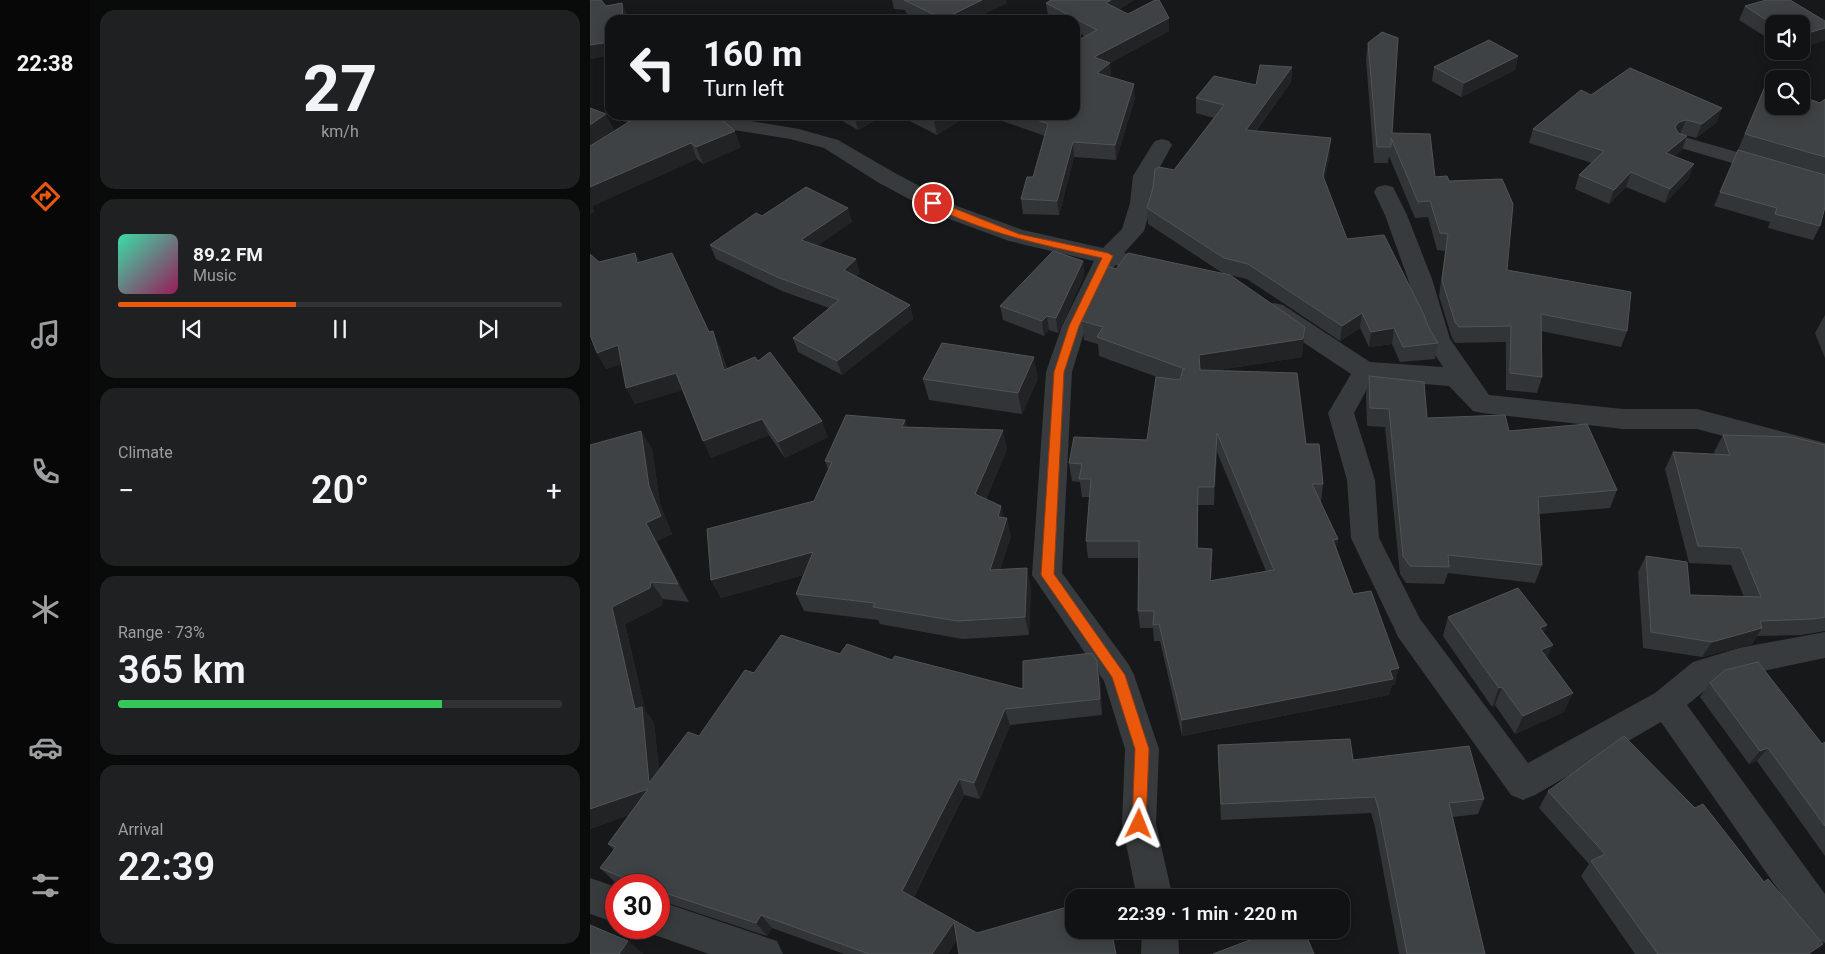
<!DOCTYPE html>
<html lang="en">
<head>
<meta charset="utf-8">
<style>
  :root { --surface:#111213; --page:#1e2021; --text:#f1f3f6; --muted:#9c9ea0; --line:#303233; --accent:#ea580c }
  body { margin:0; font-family:Roboto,sans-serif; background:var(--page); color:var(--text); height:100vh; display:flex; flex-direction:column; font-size:19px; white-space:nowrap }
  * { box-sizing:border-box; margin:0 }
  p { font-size:16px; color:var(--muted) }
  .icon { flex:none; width:28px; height:28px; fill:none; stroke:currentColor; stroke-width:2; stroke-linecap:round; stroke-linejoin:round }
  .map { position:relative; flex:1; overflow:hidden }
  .sheet { display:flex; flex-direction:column; gap:10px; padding:10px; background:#090a0a; width:500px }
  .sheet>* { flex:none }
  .top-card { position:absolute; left:15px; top:15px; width:475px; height:105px; border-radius:15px; box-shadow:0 2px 12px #0003,0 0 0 1px var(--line); background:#111213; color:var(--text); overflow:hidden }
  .tools { position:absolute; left:1175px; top:15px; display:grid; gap:10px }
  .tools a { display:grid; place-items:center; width:45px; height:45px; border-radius:10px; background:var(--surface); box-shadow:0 2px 12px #0003,0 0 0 1px var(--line); font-size:25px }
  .speed { position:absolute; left:15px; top:874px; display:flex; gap:10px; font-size:25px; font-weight:700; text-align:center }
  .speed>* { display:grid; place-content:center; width:65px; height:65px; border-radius:50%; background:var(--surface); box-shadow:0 2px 12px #0003,0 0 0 1px var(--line); line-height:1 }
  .speed .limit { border:8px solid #d22; background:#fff; color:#111 }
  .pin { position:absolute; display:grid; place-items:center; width:42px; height:42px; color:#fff; margin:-21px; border:2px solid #fff; border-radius:50%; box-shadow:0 1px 5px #0007 }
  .me { position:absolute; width:55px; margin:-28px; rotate:2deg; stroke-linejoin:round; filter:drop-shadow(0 0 4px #0008) }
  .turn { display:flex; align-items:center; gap:18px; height:105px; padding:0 15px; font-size:22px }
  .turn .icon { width:65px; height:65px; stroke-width:2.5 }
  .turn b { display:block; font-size:35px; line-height:42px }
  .big { font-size:38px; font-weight:600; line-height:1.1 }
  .sheet .card { flex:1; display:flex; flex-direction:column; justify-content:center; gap:8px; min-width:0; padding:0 18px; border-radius:15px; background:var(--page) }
  .sheet .dial { align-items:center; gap:0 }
  .dial b { font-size:65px; line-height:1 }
  .song { display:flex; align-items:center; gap:15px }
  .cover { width:60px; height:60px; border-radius:8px; background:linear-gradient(135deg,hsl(160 70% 55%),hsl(330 70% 35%)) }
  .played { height:5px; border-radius:2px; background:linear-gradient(90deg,var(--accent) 40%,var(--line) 40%) }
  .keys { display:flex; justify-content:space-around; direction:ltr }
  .heat { display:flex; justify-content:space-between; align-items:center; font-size:28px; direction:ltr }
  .charge { height:8px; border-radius:4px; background:linear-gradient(90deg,#34c759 73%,var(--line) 0) }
  .trip { position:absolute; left:475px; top:889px; width:285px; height:50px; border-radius:15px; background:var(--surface); box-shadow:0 2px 12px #0003,0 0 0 1px var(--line); font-weight:600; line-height:50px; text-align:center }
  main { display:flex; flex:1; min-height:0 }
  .menu { display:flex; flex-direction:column; width:90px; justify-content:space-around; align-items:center; background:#070708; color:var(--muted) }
  .menu .icon { width:35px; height:35px }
  .menu .on { color:var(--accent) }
  .menu b { font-size:22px; color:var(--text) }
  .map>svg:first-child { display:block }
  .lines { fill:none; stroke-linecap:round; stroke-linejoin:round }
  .minor { fill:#373b3e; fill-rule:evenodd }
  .wall { fill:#323537; fill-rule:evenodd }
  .shaded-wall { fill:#222325 }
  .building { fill:#3e4245; stroke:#4f5457; fill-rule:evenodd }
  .route { fill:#ea580c; stroke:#983908 }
</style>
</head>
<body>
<main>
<nav class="menu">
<b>22:38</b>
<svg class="icon on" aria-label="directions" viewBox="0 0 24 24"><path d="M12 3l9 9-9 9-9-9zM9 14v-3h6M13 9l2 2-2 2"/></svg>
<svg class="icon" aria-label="music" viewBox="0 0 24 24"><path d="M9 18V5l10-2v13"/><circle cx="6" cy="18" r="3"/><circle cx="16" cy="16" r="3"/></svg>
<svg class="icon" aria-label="phone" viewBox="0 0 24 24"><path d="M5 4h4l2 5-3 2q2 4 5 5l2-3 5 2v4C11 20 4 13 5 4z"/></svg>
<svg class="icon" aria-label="climate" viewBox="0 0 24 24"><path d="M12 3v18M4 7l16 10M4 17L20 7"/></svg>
<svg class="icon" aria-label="car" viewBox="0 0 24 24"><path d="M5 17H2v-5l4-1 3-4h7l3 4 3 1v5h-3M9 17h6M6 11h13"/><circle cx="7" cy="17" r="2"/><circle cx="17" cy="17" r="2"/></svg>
<svg class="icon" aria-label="filters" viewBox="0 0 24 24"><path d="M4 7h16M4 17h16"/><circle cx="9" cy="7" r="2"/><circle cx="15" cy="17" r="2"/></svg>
</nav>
<section class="sheet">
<div class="card dial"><b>27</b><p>km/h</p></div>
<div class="card">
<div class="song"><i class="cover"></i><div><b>89.2 FM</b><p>Music</p></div></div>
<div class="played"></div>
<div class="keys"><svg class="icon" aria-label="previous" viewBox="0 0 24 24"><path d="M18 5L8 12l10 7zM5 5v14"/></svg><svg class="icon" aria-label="pause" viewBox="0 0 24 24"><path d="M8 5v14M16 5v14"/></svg><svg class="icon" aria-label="next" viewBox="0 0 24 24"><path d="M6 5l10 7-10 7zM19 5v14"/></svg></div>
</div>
<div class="card"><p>Climate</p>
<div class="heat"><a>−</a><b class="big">20°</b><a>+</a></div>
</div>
<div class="card"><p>Range · 73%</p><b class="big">365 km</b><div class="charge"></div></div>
<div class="card"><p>Arrival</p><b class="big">22:39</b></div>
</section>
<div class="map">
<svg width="1235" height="954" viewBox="0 0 1235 954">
  <rect width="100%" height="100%" fill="#171819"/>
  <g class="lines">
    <!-- minor -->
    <g class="minor">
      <polygon points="20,113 20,115 137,117 209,129 248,140 305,173 367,206 433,230 513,248 532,229 540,203 543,176 562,145 565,141 572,139 579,141 582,145 565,176 562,203 554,231 534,253 577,263 581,268 577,273 569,276 525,265 496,326 482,372 472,573 539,665 544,675 569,749 566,824 583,898 547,898 532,824 535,749 514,681 442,575 456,372 472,326 504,261 419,241 351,216 289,183 234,148 200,139 137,129 58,126 22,119 19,115"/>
      <polygon points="1091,136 1235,177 1235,190 1084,146 1081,142 1084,138"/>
      <polygon points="795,185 803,187 817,215 842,279 860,339 899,395 1033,409 1107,409 1235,443 1235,463 1107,429 1033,429 892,413 883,411 859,386 782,380 764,413 785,480 789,538 830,619 938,763 1065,693 1103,662 1149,648 1235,632 1235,658 1149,676 1124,683 1097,705 1235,894 1235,943 1222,938 1071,722 945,795 933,800 921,795 808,637 804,628 761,538 757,480 738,413 761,374 675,317 672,311 675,305 684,303 693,305 780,362 853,367 836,341 818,279 795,215 784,192 787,187"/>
      <polygon points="0,878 26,887 26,923 0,914"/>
      <polygon points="69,901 187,941 193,954 119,954 56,932 54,928 69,928"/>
      <polygon points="552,930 588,930 589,954 551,954"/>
    </g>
  </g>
  <!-- wall -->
  <g class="wall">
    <polygon points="302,0 416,0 417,3 382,20 329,20 316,13 315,10 304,9"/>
    <polygon points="456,3 529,10 538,14 579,18 579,31 520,63 521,77 545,98 526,160 484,157 469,215 433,214 431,199 443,177 455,136 395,115 485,115 494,36 485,31 485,20 464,20 458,16"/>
    <polygon points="1155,6 1235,21 1235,40 1211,48 1211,24 1184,24 1184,42 1149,20"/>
    <polygon points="778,43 802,133 845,177 859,181 917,270 1037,331 1031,347 951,331 952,377 947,393 916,390 916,342 865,343 862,338 849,296 855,251 847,250 838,217 825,218 799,156 798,163 784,163 776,59"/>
    <polygon points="928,56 925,70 871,97 842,81 844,67"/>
    <path d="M702,67l-1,15 -35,49 74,23 -6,25 23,60 81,87 10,17 -3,16 -35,3 -8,-18 -23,3 -9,-19 -20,13 -93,-62 -17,-4 73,71 -1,11 -84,13 88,74 17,40 -2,18h-1l18,37 -2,9 17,46 42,91h-3l-3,10 -207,41 -22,-95h-6l-1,-13h-13l-2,-17 1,-53h-51l-2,-17 3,-44h-7l-2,-15 -8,-1 -3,-18 78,-23 10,-63 -58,-21 -1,-12 -14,-4 -2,-19 34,-52 108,5 -76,-50 -1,-16 27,-38 40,-52 -18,-5v-15l60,-13zM627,452l49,119 -55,9 1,-13 -14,-19v-43h16z"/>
    <polygon points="1176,84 1230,103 1235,99 1235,207 1230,226 1223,240 1178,228 1180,222 1124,206"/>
    <polygon points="1001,95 1127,122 1106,138 1095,135 1092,150 1084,156 1099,178 1075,203 1036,187 1019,204 985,189 989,175 1002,163 939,143 943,129"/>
    <polygon points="50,115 151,147 113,164 107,159 2,206 4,212 0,214 0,146"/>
    <polygon points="242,115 295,115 268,130"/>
    <polygon points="308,115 379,115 347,135"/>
    <polygon points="258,208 262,222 227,245 270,273 266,276 320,305 323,319 252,375 208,352 203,338 239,308 192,291 126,259 120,245 172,216"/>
    <polygon points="45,253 50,262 119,332 130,347 137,369 168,361 238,437 195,458 179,435 121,458 92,390 45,404 31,364 16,369 7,353 9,262"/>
    <polygon points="493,261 494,276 468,333 459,330 454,336 413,320 410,306"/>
    <polygon points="1235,315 1235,358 1225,333"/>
    <polygon points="779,376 837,418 919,431 1027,490 1020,508 949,514 952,565 945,583 858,573 854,584 816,583 810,574 795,427 777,426 776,395"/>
    <polygon points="448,378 432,414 339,400 333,379"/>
    <polygon points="315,420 317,427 417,449 396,499 414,517 421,536 410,569 441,586 439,635 372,639 290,624 288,620 214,611 206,594 213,575 131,598 121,580 224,501 238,469 235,461"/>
    <polygon points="51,431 62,449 70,504 82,534 67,541 99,602 73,599 71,606 35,624 55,710 64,723 69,770 109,736 164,673 250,654 302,660 433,689 507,661 510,678 512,715 420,725 390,799 374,795 324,897 366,940 358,954 254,954 182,928 177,936 69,900 69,885 32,885 25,882 10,868 24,850 18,844 39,815 0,829"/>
    <polygon points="1133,435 1235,445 1235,631 1211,635 1167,636 1162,644 1112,657 1053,648 1048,572 1056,556 1100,595 1154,597 1141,565 1099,563 1075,469 1083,452 1125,454 1124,452"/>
    <polygon points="858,617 953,633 957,658 974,712 925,734 905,705 902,707 853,636"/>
    <polygon points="1120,683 1232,744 1235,742 1235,856 1167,761 1159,764 1110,697"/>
    <polygon points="628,745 763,760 894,799 888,814 863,817 895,954 809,954 785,827 781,813 631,820 628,761"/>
    <polygon points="958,791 1220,954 1045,954 991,876 999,864 949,808"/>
  </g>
  <!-- shaded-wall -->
  <g class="shaded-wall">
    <polygon points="392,0 416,0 417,3 382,20 353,20"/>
    <polygon points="521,0 545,0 517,17 516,3"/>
    <polygon points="32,3 38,17 38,20 33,20"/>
    <polygon points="579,18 579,31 505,71 504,57"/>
    <polygon points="1235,28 1235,40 1211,48 1211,35"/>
    <polygon points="20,42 20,56 0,59 0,45"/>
    <polygon points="928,56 925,70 871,97 874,83"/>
    <polygon points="520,63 521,77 507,73"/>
    <polygon points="702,67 701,82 655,145 656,130"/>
    <polygon points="544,84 545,98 526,160 525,145"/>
    <polygon points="1132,108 1127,122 1106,138 1112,124"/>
    <polygon points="16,114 24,130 0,146 0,125"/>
    <polygon points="266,115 295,115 268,130 264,116"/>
    <polygon points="353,115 379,115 347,135 344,121"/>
    <polygon points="1096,120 1090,134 1083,136 1085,127 1089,122"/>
    <polygon points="145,131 151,147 113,164 106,147"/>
    <polygon points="1097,136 1092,150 1071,167 1076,153"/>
    <polygon points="741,138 740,154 732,192 733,176"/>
    <polygon points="483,142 484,157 469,215 467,201"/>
    <polygon points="101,143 107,159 2,206 4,212 0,214 0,187"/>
    <polygon points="1104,164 1099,178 1075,203 1080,189"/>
    <polygon points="1041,172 1036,187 1019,204 1024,190"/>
    <polygon points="258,208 262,222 216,254 211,240"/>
    <polygon points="45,253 53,269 47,263"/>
    <polygon points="266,259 270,273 258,284 254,270"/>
    <polygon points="493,261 494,276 468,333 466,318"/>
    <polygon points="320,305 323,319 252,375 247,361"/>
    <polygon points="772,313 770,328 750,341 752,326"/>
    <polygon points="457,316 459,330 454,336 452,321"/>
    <polygon points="715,327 712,357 610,373 609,355"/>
    <polygon points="804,328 802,344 779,347 781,332"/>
    <polygon points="123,331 130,347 141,387 134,370"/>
    <polygon points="28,345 37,362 16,369 7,353"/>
    <polygon points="444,357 448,378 432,414 428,393"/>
    <polygon points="86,373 94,390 45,404 36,388"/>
    <polygon points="172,419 179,435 121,458 113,441"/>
    <polygon points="315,420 321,438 312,427"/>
    <polygon points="232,421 238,437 195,458 188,442"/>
    <polygon points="413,430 417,449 390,512 385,494"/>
    <polygon points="51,431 62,449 70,504 82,534 67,541 99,602 88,584 56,523 59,486"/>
    <polygon points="627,433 627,452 624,505 624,487"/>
    <polygon points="411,506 415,524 417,518 421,536 405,588 400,570 408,517"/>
    <polygon points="748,539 745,557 743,540"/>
    <polygon points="223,552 231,570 131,598 121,580"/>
    <polygon points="437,568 441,586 439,635 435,617"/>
    <polygon points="61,582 73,599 71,606 35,624 55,710 64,723 72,799 59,783 22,607"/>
    <polygon points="957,625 949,645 950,628"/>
    <polygon points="1172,628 1162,644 1112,657 1122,642"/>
    <polygon points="963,645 954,664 951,650"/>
    <polygon points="507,661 510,678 512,715 510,699"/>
    <polygon points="809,668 805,685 802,685 799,695 592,736 592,720"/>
    <polygon points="912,687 905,705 902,707 909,688"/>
    <polygon points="983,693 974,712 925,734 933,716"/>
    <polygon points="415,709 420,725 390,799 384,783"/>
    <polygon points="1178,748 1167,761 1159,764 1170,751"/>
    <polygon points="369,779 374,795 320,904 312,891"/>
    <polygon points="58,789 71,804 0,829 0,809"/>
    <polygon points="171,915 182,928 177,936 166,923"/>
    <polygon points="364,922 370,935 358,954 342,954"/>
    <polygon points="38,941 54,954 29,954"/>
  </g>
  <!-- building -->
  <g class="building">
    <polygon points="0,0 11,0 16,6 32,3 33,20 20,20 20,42 0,45"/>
    <polygon points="314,0 392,0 353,19"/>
    <polygon points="461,0 521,0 516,3 538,14 565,0 569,0 579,18 504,57 520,63 507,73 544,84 525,145 483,142 467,201 431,199 437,177 443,177 458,124 433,115 485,115 485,43 492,38 507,30 456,3"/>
    <polygon points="1176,0 1200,0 1235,21 1235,28 1211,35 1211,24 1184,24 1184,25 1155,6"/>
    <polygon points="792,32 808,38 802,133 840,134 845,177 857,176 859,181 912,179 923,204 917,270 1041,292 1037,331 951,314 952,377 920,373 921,326 869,327 865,322 852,280 858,234 850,233 840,201 828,202 801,138 801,147 787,147 778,43"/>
    <polygon points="899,40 928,56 874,83 844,67"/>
    <polygon points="670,65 702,67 656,130 741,138 733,176 757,239 794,235 834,315 838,326 848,343 813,347 804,328 781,332 772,313 752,326 658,264 634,258 557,208 563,188 565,169 569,167 584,170 634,105 606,98 624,76 666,85"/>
    <polygon points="1040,68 1132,108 1112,124 1096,120 1089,122 1085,127 1088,133 1097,136 1076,153 1104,164 1080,189 1041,172 1024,190 989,175 1014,151 943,129 991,90 1001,95"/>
    <polygon points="1176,84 1184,87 1184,106 1211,106 1211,96 1230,103 1235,99 1235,157 1155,134"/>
    <polygon points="0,108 16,114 0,125"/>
    <polygon points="50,115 126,115 145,131 106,147 101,143 0,187 0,146"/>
    <polygon points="333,115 353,115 344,121"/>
    <polygon points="1148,150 1235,175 1235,207 1230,226 1185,214 1187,208 1130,192"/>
    <polygon points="216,187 258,208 211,240 266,259 254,270 320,305 247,361 203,338 249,300 187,277 120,245 166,213 172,216"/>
    <polygon points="463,251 493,261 466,318 457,316 452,321 410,306"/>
    <polygon points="45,253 47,263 82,253 119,332 123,331 134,370 165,357 168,361 180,352 232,421 188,442 172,419 113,441 86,373 36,388 28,345 7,353 0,335 0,254 9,262"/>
    <path d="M538,253l102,22 75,52 -2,12 -104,16 1,15 97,3 9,71h13l4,40h-11l26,55 -5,1 20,54 18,-3 28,77 -9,2 3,9 -211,41 -23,-96 -6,1 1,-14h-16l1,-70h-53l5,-62h-12l3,-15 -13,-1 5,-26 73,3 9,-63 24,3 3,-11h2l-88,-32 6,-10 -21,-6 4,-13 20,-42 10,3zM627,433l57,137 -64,11 2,-32 -15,-1 1,-61h16z"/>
    <polygon points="352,343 444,357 428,393 333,379"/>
    <polygon points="779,376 834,382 837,418 915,415 919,431 997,424 1027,490 948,497 952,565 858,555 859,567 820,566 813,556 799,409 780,408"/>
    <polygon points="256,415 315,420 312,427 413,430 385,494 411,506 408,517 417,518 400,570 437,568 435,617 367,621 283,607 285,603 206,594 223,552 121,580 117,529 224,501 242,462 235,461"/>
    <polygon points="51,431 59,486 71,516 56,523 88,584 61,582 60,588 22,607 45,709 52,707 59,783 98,732 109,736 155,670 164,673 191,635 250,654 257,644 302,660 305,656 433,689 433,661 502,653 507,661 510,699 415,709 384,783 369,779 312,891 387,933 484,905 484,930 521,930 526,954 369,954 364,922 342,954 279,954 171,915 166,923 69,891 69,885 51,885 10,868 26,847 18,844 58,789 0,809 0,445"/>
    <polygon points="1133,435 1202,437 1235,445 1235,617 1223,619 1170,621 1172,628 1122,642 1061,632 1056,556 1097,562 1100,595 1171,597 1151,548 1108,546 1083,452 1140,455"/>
    <polygon points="928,588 957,625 950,628 963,645 951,650 983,693 933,716 912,687 909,688 858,617"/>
    <polygon points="1168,662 1232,744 1235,742 1235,826 1178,748 1170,751 1120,683 1135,670"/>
    <polygon points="1034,736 1105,808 1113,804 1174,882 1178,879 1233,944 1218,954 1068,954 1001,861 1015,854 958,791"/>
    <polygon points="760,739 763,760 879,746 894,799 859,803 895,954 817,954 789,811 785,797 631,804 628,745"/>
    <polygon points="0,925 38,941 29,954 0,954"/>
    <polygon points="686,930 714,930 724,954 623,954"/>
  </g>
  <!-- route -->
  <path class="route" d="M343,200l86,34 89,19 5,3 -34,70 -15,46 -10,202 71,101 24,74 -3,75 -2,5 -5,2 -5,-2 -2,-5 3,-75 -23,-72 -71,-102 13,-203 15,-46 33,-68c-59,-13 -118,-25 -172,-53v-4z"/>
</svg>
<div class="tools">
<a><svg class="icon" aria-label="sound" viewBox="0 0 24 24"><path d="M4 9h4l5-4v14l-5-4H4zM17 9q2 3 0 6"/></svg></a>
<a><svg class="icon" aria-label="search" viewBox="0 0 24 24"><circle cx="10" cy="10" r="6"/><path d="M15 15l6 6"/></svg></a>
</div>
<div class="speed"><div class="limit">30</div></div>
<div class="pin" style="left:343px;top:203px;background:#d93025"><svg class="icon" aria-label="arrive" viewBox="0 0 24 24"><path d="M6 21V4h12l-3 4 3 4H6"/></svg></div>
<svg class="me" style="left:549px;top:824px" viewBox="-20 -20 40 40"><path d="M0-17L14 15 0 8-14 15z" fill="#ea580c" stroke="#fff" stroke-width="4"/></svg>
<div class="trip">22:39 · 1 min · 220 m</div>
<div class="top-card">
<div class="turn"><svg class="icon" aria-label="left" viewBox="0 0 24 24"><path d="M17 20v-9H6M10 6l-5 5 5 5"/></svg><div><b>160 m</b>Turn left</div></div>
</div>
</div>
</main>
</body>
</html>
